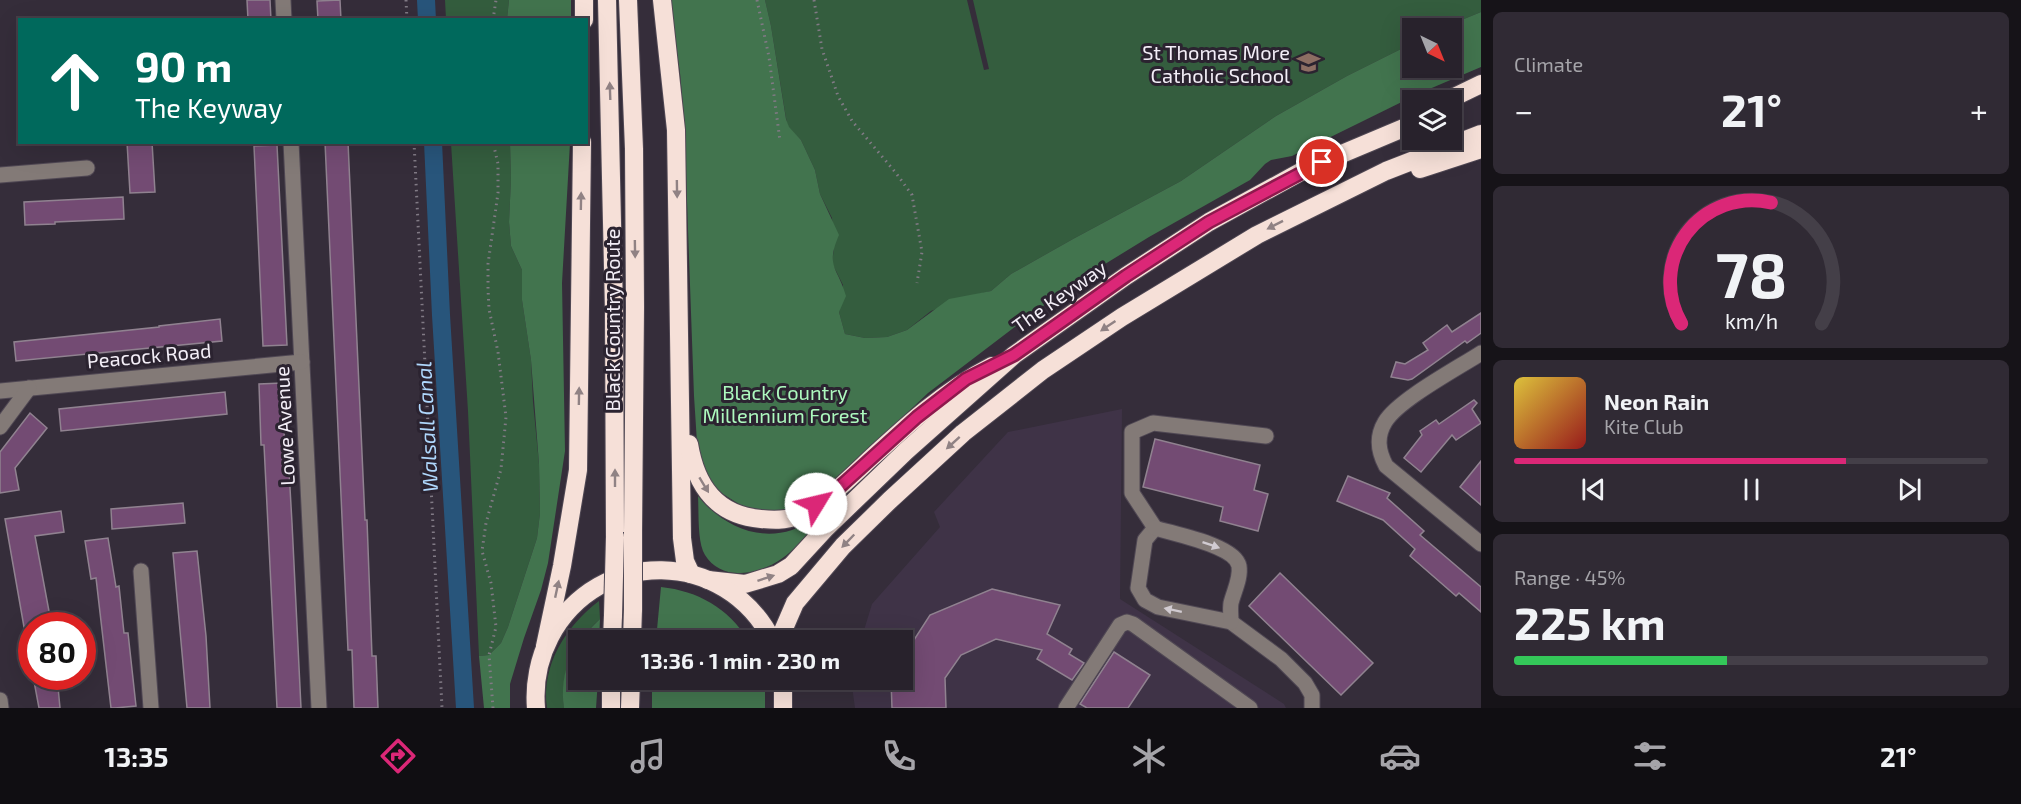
<!DOCTYPE html>
<html lang="en">
<head>
<meta charset="utf-8">
<style>
  :root { --surface:#28222c; --page:#302a34; --text:#f1f3f6; --muted:#a5a4a9; --line:#443f48; --accent:#db2777 }
  body { margin:0; font-family:"Exo 2",sans-serif; background:var(--page); color:var(--text); height:100vh; display:flex; flex-direction:column; font-size:22px; white-space:nowrap }
  * { box-sizing:border-box; margin:0 }
  p { font-size:20px; color:var(--muted) }
  .icon { flex:none; width:33px; height:33px; fill:none; stroke:currentColor; stroke-width:2; stroke-linecap:round; stroke-linejoin:round }
  .map { position:relative; flex:1; overflow:hidden }
  .details { display:flex; flex-direction:column; gap:12px; padding:12px; background:#161318; width:540px }
  .details>* { flex:none }
  .banner { position:absolute; left:18px; top:18px; width:570px; height:126px; border-radius:0px; box-shadow:0 6px 24px #0002,0 0 0 2px var(--line); background:#00695c; color:#fff; overflow:hidden }
  .needle { width:39px; rotate:137deg }
  .controls { position:absolute; left:1402px; top:18px; display:grid; gap:12px }
  .controls a { display:grid; place-items:center; width:60px; height:60px; border-radius:0px; background:var(--surface); box-shadow:0 6px 24px #0002,0 0 0 2px var(--line); font-size:30px }
  .speed { position:absolute; left:18px; top:612px; display:flex; gap:12px; font-size:30px; font-weight:700; text-align:center }
  .speed>* { display:grid; place-content:center; width:78px; height:78px; border-radius:50%; background:var(--surface); box-shadow:0 6px 24px #0002,0 0 0 2px var(--line); line-height:1 }
  .speed .limit { border:9px solid #d22; background:#fff; color:#111 }
  .pin { position:absolute; display:grid; place-items:center; width:51px; height:51px; color:#fff; margin:-26px; border:3px solid #fff; border-radius:50%; box-shadow:0 2px 6px #0007 }
  .me { position:absolute; width:66px; margin:-33px; rotate:54deg; stroke-linejoin:round; filter:drop-shadow(0 0 4px #0008) }
  .turn { display:flex; align-items:center; gap:21px; height:126px; padding:0 18px; font-size:27px }
  .turn .icon { width:78px; height:78px; stroke-width:2.5 }
  .turn b { display:block; font-size:42px; line-height:51px }
  .big { font-size:45px; font-weight:700; line-height:1.1 }
  .details .card { flex:1; display:flex; flex-direction:column; justify-content:center; gap:9px; min-width:0; padding:0 21px; border-radius:9px; background:var(--page) }
  .details .dial { align-items:center; gap:0 }
  .dial svg { height:156px; overflow:visible; fill:none; stroke:var(--line); stroke-width:7; stroke-linecap:round; text-anchor:middle }
  .dial text { fill:var(--text); stroke:none }
  .song { display:flex; align-items:center; gap:18px }
  .cover { width:72px; height:72px; border-radius:9px; background:linear-gradient(135deg,hsl(50 70% 55%),hsl(0 70% 35%)) }
  .played { height:6px; border-radius:3px; background:linear-gradient(90deg,var(--accent) 70%,var(--line) 70%) }
  .keys { display:flex; justify-content:space-around; direction:ltr }
  .heat { display:flex; justify-content:space-between; align-items:center; font-size:33px; direction:ltr }
  .charge { height:9px; border-radius:4px; background:linear-gradient(90deg,#34c759 45%,var(--line) 0) }
  .trip { position:absolute; left:568px; top:630px; width:345px; height:60px; border-radius:0px; background:var(--surface); box-shadow:0 6px 24px #0002,0 0 0 2px var(--line); font-weight:700; line-height:60px; text-align:center }
  .tabs { display:flex; height:96px; justify-content:space-around; align-items:center; background:#100e12; color:var(--muted) }
  .tabs .icon { width:42px; height:42px }
  .tabs .selected { color:var(--accent) }
  .tabs b { font-size:27px; color:var(--text) }
  main { display:flex; flex:1; min-height:0 }
  .map>svg:first-child { display:block }
  .built { fill:#3f3347 }
  .green { fill:#345d3e }
  .forest { fill:#42744e }
  .lines { fill:none; stroke-linecap:round; stroke-linejoin:round }
  .canal { stroke:#28557b; stroke-width:18 }
  .building { fill:#734b73; stroke:#908290; stroke-width:1.5 }
  .minor-casing { stroke:#504854; stroke-width:17 }
  .highway-casing { stroke:#504854; stroke-width:20 }
  .path { stroke:#817a85; stroke-width:3; stroke-dasharray:1.5 4.5; stroke-linecap:butt }
  .minor { stroke:#837a77; stroke-width:15 }
  .highway { stroke:#f6e0d8; stroke-width:18 }
  .highway-bridge-casing { stroke:#504854; stroke-width:20; stroke-linecap:butt }
  .highway-bridge { stroke:#f6e0d8; stroke-width:18 }
  .oneway { fill:#908284 }
  .oneway2 { fill:#d1cbd1 }
  .route-casing { stroke:#8e194d; stroke-width:15 }
  .route { stroke:#db2777; stroke-width:10 }
  .labels { text-anchor:middle; dominant-baseline:central; stroke-width:6; stroke-linejoin:round; paint-order:stroke }
  .poi-label { font-size:20px; fill:#f3eef7; stroke:#2b2330; text-anchor:end }
  .street-label { font-size:20px; fill:#f3eef7; stroke:#2b2330 }
  .park-label { font-size:20px; fill:#adf9be; stroke:#2b2330 }
  .water-label { font-size:21px; font-style:italic; fill:#afd7fc; stroke:#2b2330 }
</style>
</head>
<body>
<main>
<div class="map">
<svg width="1481" height="708" viewBox="0 0 1481 708">
  <rect width="100%" height="100%" fill="#352d3a"/>
  <!-- built -->
  <polygon class="built" points="1122,409 1120,599 1284,704 1286,708 855,708 852,686 853,680 903,680 903,640 861,640 872,604 940,527 934,512 1008,432"/>
  <!-- green -->
  <g class="green">
    <polygon points="445,0 509,0 507,19 446,19"/>
    <polygon points="765,0 967,0 984,70 989,69 973,0 1481,0 1481,12 1442,28 1413,28 1413,43 1347,76 1276,116 1181,181 1073,239 1011,274 991,291 974,295 931,311 907,330 887,337 865,338 845,334 839,312 843,285 832,263 834,248 832,218 820,194 815,170 801,140 788,127 786,118 771,26"/>
    <polygon points="451,143 510,143 511,179 509,222 511,246 522,270 522,300 531,360 533,402 539,464 540,513 537,538 508,627 501,643 489,655 479,656 468,411"/>
    <path d="M599,601l1,18c-29,26 -39,50 -36,89h-17c-6,-43 19,-82 52,-107z"/>
  </g>
  <!-- forest -->
  <g class="forest">
    <polygon points="509,0 571,0 571,19 507,19"/>
    <path d="M669,0h96l6,26 15,93 3,8 12,13 14,30 5,24 19,41c-14,32 -1,32 7,61l-7,16 6,22 20,4 22,-1 20,-7 42,-31 42,-8 20,-17 62,-35 108,-58 95,-65 71,-40 66,-33v25h39v-40h-10l39,-16v55l-61,26 -128,63 -21,4 -6,4 -15,16 -101,57 -70,43 -51,37 -100,76 -75,71 -44,38 -32,10 -16,-1 -19,-5 -19,-12 -10,-8 -15,-28 -4,-62 -10,-278 -4,-45z"/>
    <polygon points="510,143 570,143 562,283 565,451 548,563 541,590 524,638 510,684 510,708 484,708 479,656 489,655 501,643 508,627 537,538 540,513 539,464 531,360 522,300 522,270 511,246 509,222 511,179"/>
    <path d="M698,496c22,27 57,46 94,34 13,-5 25,-13 37,-21 -26,30 -45,61 -88,64 -14,1 -28,-5 -36,-18 -8,-13 -6,-43 -7,-59z"/>
    <path d="M661,587c37,4 67,21 87,53h-92z"/>
    <path d="M600,619l-1,21h-20v40h19l-2,28h-32c-5,-38 9,-64 36,-89z"/>
    <rect x="652" y="680" width="113" height="28"/>
  </g>
  <g class="lines">
    <!-- canal -->
    <g class="canal">
      <polyline points="426,0 427,20"/>
      <polyline points="433,142 441,315 465,708"/>
    </g>
  </g>
  <!-- building -->
  <g class="building">
    <polygon points="247,0 270,0 271,20 248,20"/>
    <polygon points="340,0 341,20 318,20 317,1"/>
    <polygon points="127,142 152,142 155,192 130,193"/>
    <polygon points="325,142 348,142 365,520 367,520 372,656 376,656 378,708 354,708 352,650 348,650"/>
    <polygon points="277,145 287,345 263,346 254,146"/>
    <polygon points="123,197 124,219 55,222 55,224 25,225 24,202"/>
    <polygon points="1481,313 1481,333 1467,343 1465,341 1412,379 1408,380 1391,377 1396,362 1405,364 1428,350 1423,343 1447,325 1452,332"/>
    <polygon points="220,319 222,341 16,361 14,342 159,327 159,326"/>
    <polygon points="282,383 285,454 288,453 292,523 301,708 277,708 264,445 261,445 259,384"/>
    <polygon points="225,392 227,414 61,431 59,409"/>
    <polygon points="1474,400 1477,403 1472,409 1481,423 1456,440 1452,435 1421,472 1404,458 1422,435 1420,431 1436,420 1439,424"/>
    <polygon points="30,413 47,428 15,468 19,490 0,493 0,452"/>
    <polygon points="1155,439 1260,465 1254,490 1268,494 1258,531 1220,521 1223,507 1143,487"/>
    <polygon points="1481,461 1481,505 1460,487"/>
    <polygon points="1348,476 1390,493 1387,498 1424,531 1420,535 1481,587 1481,612 1459,593 1456,596 1410,556 1415,549 1383,520 1337,501"/>
    <polygon points="183,503 185,523 112,529 111,509"/>
    <polygon points="61,511 64,532 35,536 51,622 24,627 5,519"/>
    <polygon points="108,538 116,587 119,586 124,633 128,633 136,706 115,708 111,708 96,578 91,579 85,541"/>
    <polygon points="197,551 206,636 210,708 187,708 173,553"/>
    <polygon points="1280,573 1373,663 1341,695 1249,606"/>
    <polygon points="992,589 1060,605 1047,634 1072,649 1069,654 1084,663 1072,680 1037,659 1042,650 996,639 961,655 945,678 946,708 892,708 891,680 903,680 903,657 930,615"/>
    <polygon points="1114,652 1150,675 1128,708 1087,708 1080,704"/>
    <polygon points="33,676 57,676 60,708 39,708"/>
  </g>
  <g class="lines">
    <defs>
      <g id="minor">
        <polyline points="283,0 284,20"/>
        <polyline points="291,142 319,708"/>
        <polyline points="0,175 87,168"/>
        <path d="M1481,353c-23,15 -83,47 -96,69 -9,15 -7,29 1,44l95,78"/>
        <polyline points="0,391 302,362"/>
        <polyline points="0,427 29,388"/>
        <polyline points="1155,528 1145,540 1138,588 1145,600 1158,607 1231,622 1281,659 1305,683 1312,695 1312,708"/>
        <polyline points="1155,528 1132,493 1132,432 1153,423 1266,436"/>
        <path d="M1155,528c18,6 80,17 84,38 2,12 -5,25 -8,37 -1,6 0,12 0,19"/>
        <polyline points="141,571 151,708"/>
        <polyline points="0,700 1,708"/>
        <polyline points="1066,708 1120,625 1127,622 1133,624 1250,708"/>
      </g>
      <g id="highway">
        <polyline points="607,0 614,311 615,537"/>
        <polyline points="628,0 634,149 635,307 633,532"/>
        <polyline points="662,0 676,130 682,538 685,561 691,574"/>
        <polyline points="584,20 584,0"/>
        <polyline points="1448,100 1481,84"/>
        <polyline points="1420,169 1481,149"/>
        <path d="M689,444c7,42 27,71 72,75 11,1 24,2 36,-3 24,-9 53,-38 72,-56 38,-35 76,-70 123,-94"/>
        <polyline points="708,580 745,584 778,574 791,566 826,528 906,451 1014,355 1126,276 1209,222 1306,169 1413,124"/>
        <polyline points="612,640 613,615"/>
        <polyline points="632,640 633,609"/>
        <polyline points="779,640 795,603 843,546 890,500 963,433 1043,370 1122,317 1257,235 1386,171 1481,134"/>
        <polyline points="545,646 562,566 578,470 582,142"/>
        <path d="M536,708c-2,-24 3,-50 14,-71 48,-91 176,-88 222,3"/>
        <polyline points="611,708 611,680"/>
        <polyline points="630,708 631,680"/>
        <polyline points="783,708 783,680"/>
      </g>
    </defs>
    <!-- minor casing -->
    <use href="#minor" class="minor-casing"/>
    <!-- highway casing -->
    <use href="#highway" class="highway-casing"/>
    <!-- path -->
    <g class="path">
      <polyline points="406,0 407,20"/>
      <polyline points="757,0 769,57 780,141"/>
      <polyline points="814,0 822,49 838,96 852,121 896,173 912,195 922,252 917,283"/>
      <polyline points="493,20 496,0"/>
      <polyline points="414,142 442,708"/>
      <polyline points="493,708 489,655 496,627 491,583 482,551 486,523 501,469 506,417 498,352 489,309 488,289 488,264 498,193 498,164 493,142"/>
    </g>
    <!-- minor -->
    <use href="#minor" class="minor"/>
    <!-- highway -->
    <use href="#highway" class="highway"/>
    <defs>
      <g id="highway-bridge">
        <polyline points="633,609 633,532"/>
        <polyline points="613,615 615,537"/>
      </g>
    </defs>
    <!-- highway-bridge casing -->
    <use href="#highway-bridge" class="highway-bridge-casing"/>
    <!-- highway-bridge -->
    <use href="#highway-bridge" class="highway-bridge"/>
  </g>
  <!-- one-way arrows -->
  <defs><path id="oneway-solid" d="M-6-.8H1V-3.2L6.5 0L1 3.2V.8H-6Z" transform="scale(1.5)"/></defs>
  <g class="oneway">
    <use href="#oneway-solid" transform="translate(610 91) rotate(-92)"/>
    <use href="#oneway-solid" transform="translate(677 189) rotate(89)"/>
    <use href="#oneway-solid" transform="translate(581 201) rotate(-89)"/>
    <use href="#oneway-solid" transform="translate(1275 225) rotate(153)"/>
    <use href="#oneway-solid" transform="translate(635 249) rotate(89)"/>
    <use href="#oneway-solid" transform="translate(1108 326) rotate(146)"/>
    <use href="#oneway-solid" transform="translate(579 396) rotate(-89)"/>
    <use href="#oneway-solid" transform="translate(953 443) rotate(138)"/>
    <use href="#oneway-solid" transform="translate(615 478) rotate(-90)"/>
    <use href="#oneway-solid" transform="translate(704 485) rotate(59)"/>
    <use href="#oneway-solid" transform="translate(848 541) rotate(134)"/>
    <use href="#oneway-solid" transform="translate(766 578) rotate(-18)"/>
    <use href="#oneway-solid" transform="translate(557 589) rotate(-78)"/>
  </g>
  <g class="oneway2">
    <use href="#oneway-solid" transform="translate(1211 545) rotate(19)"/>
    <use href="#oneway-solid" transform="translate(1173 610) rotate(-168)"/>
  </g>
  <g class="lines">
    <defs>
      <polyline id="route" points="816,504 833,493 917,417 966,379 1014,355 1126,276 1209,222 1322,162"/>
    </defs>
    <!-- route casing -->
    <use href="#route" class="route-casing"/>
    <!-- route -->
    <use href="#route" class="route"/>
  </g>
  <!-- icons -->
  <defs>
    <symbol id="school-bare" viewBox="-9 -9 18 18"><path d="M0-5L7-2L0 1L-7-2ZM-4 1L0 2.5L4 1V4Q0 6-4 4Z" fill="#8d6e63" stroke="#2b2330" stroke-width="2.5" paint-order="stroke"/></symbol>
  </defs>
  <g fill-rule="evenodd">
    <use href="#school-bare" x="1292" y="46" width="33" height="33"/>
  </g>
  <g class="labels">
    <!-- poi labels -->
    <g class="poi-label">
      <text x="1290" y="52">St Thomas More<tspan x="1290" dy="23">Catholic School</tspan></text>
    </g>
    <!-- street labels -->
    <g class="street-label">
      <text transform="translate(1059 296) rotate(-35)">The Keyway</text>
      <text transform="translate(612 320) rotate(-90)">Black Country Route</text>
      <text transform="translate(149 355) rotate(-5)">Peacock Road</text>
      <text transform="translate(284 426) rotate(-93)">Lowe Avenue</text>
    </g>
    <!-- park labels -->
    <g class="park-label">
      <text x="785" y="392">Black Country<tspan x="785" dy="23">Millennium Forest</tspan></text>
    </g>
    <!-- water labels -->
    <g class="water-label">
      <text transform="translate(426 427) rotate(-93)">Walsall Canal</text>
    </g>
  </g>
</svg>
<div class="controls">
<a><svg class="needle" viewBox="-14 -14 28 28"><path d="M0-13l5 13h-10z" fill="#e53935"/><path d="M0 13l5-13h-10z" fill="#a5a4a9"/></svg></a>
<a><svg class="icon" aria-label="layers" viewBox="0 0 24 24"><path d="M12 4l9 5-9 5-9-5zM3 14l9 5 9-5"/></svg></a>
</div>
<div class="speed"><div class="limit">80</div></div>
<div class="pin" style="left:1322px;top:162px;background:#d93025"><svg class="icon" aria-label="arrive" viewBox="0 0 24 24"><path d="M6 21V4h12l-3 4 3 4H6"/></svg></div>
<svg class="me" style="left:816px;top:504px" viewBox="-20 -20 40 40"><circle r="19" fill="#fff"/><path d="M0-13L10 11 0 6-10 11z" fill="#db2777"/></svg>
<div class="trip">13:36 · 1 min · 230 m</div>
<div class="banner">
<div class="turn"><svg class="icon" aria-label="ahead" viewBox="0 0 24 24"><path d="M12 20V5M6 11l6-6 6 6"/></svg><div><b>90 m</b>The Keyway</div></div>
</div>
</div>
<section class="details">
<div class="card"><p>Climate</p>
<div class="heat"><a>−</a><b class="big">21°</b><a>+</a></div>
</div>
<div class="card dial"><svg viewBox="0 0 100 80">
<path d="M14 69A42 42 0 1 1 86 69"/>
<path d="M14 69A42 42 0 0 1 60 7" stroke="#db2777"/>
<text x="50" y="56" font-size="32" font-weight="700">78</text>
<text x="50" y="72" font-size="11">km/h</text>
</svg></div>
<div class="card">
<div class="song"><i class="cover"></i><div><b>Neon Rain</b><p>Kite Club</p></div></div>
<div class="played"></div>
<div class="keys"><svg class="icon" aria-label="previous" viewBox="0 0 24 24"><path d="M18 5L8 12l10 7zM5 5v14"/></svg><svg class="icon" aria-label="pause" viewBox="0 0 24 24"><path d="M8 5v14M16 5v14"/></svg><svg class="icon" aria-label="next" viewBox="0 0 24 24"><path d="M6 5l10 7-10 7zM19 5v14"/></svg></div>
</div>
<div class="card"><p>Range · 45%</p><b class="big">225 km</b><div class="charge"></div></div>
</section>
</main>
<nav class="tabs">
<b>13:35</b>
<svg class="icon selected" aria-label="directions" viewBox="0 0 24 24"><path d="M12 3l9 9-9 9-9-9zM9 14v-3h6M13 9l2 2-2 2"/></svg>
<svg class="icon" aria-label="music" viewBox="0 0 24 24"><path d="M9 18V5l10-2v13"/><circle cx="6" cy="18" r="3"/><circle cx="16" cy="16" r="3"/></svg>
<svg class="icon" aria-label="phone" viewBox="0 0 24 24"><path d="M5 4h4l2 5-3 2q2 4 5 5l2-3 5 2v4C11 20 4 13 5 4z"/></svg>
<svg class="icon" aria-label="climate" viewBox="0 0 24 24"><path d="M12 3v18M4 7l16 10M4 17L20 7"/></svg>
<svg class="icon" aria-label="car" viewBox="0 0 24 24"><path d="M5 17H2v-5l4-1 3-4h7l3 4 3 1v5h-3M9 17h6M6 11h13"/><circle cx="7" cy="17" r="2"/><circle cx="17" cy="17" r="2"/></svg>
<svg class="icon" aria-label="filters" viewBox="0 0 24 24"><path d="M4 7h16M4 17h16"/><circle cx="9" cy="7" r="2"/><circle cx="15" cy="17" r="2"/></svg>
<b>21°</b>
</nav>
</body>
</html>
